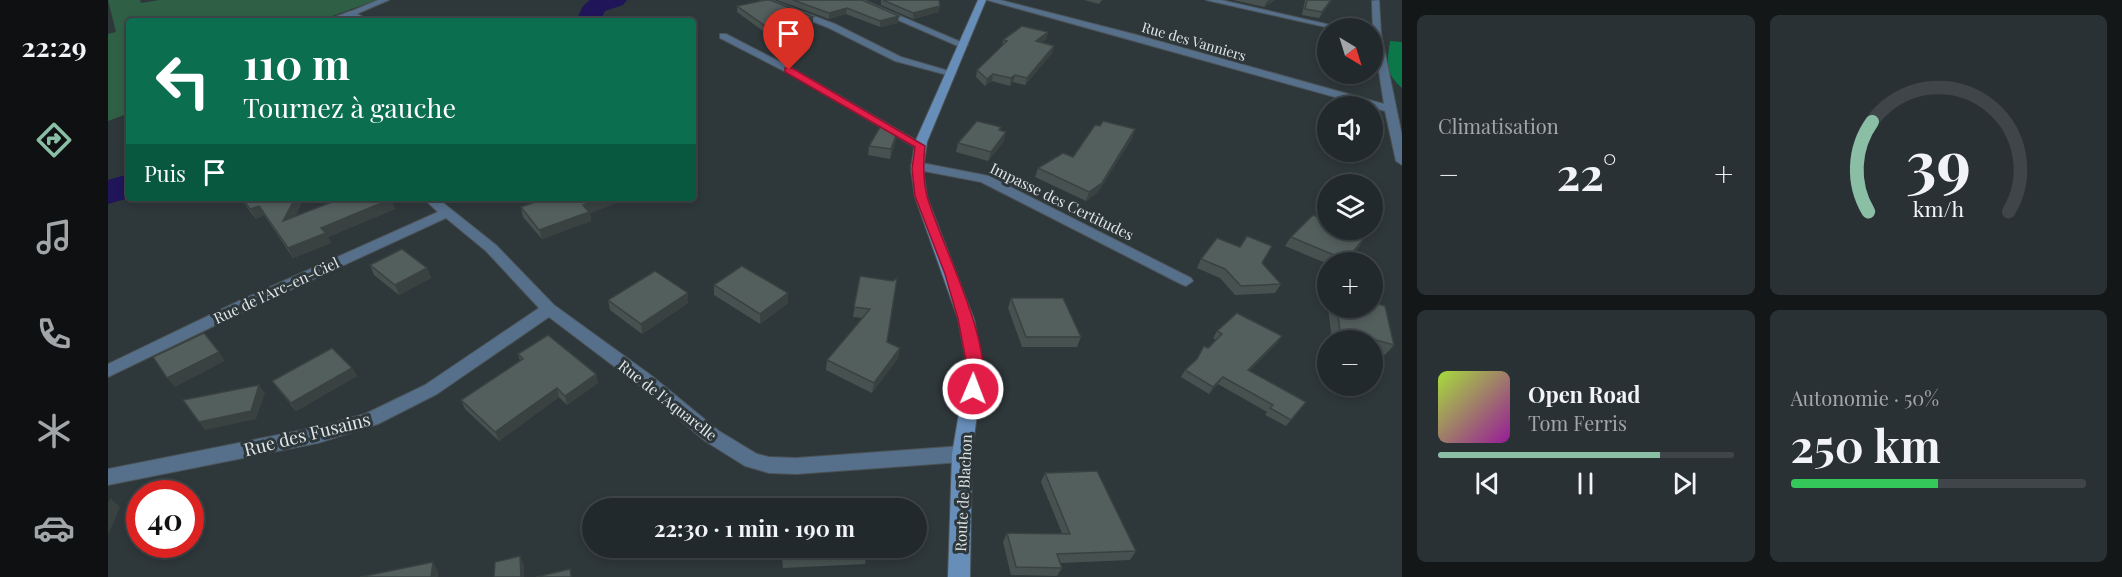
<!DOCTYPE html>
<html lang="fr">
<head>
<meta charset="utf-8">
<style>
  :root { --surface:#22292c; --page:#2a3134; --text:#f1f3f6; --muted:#a2a6a9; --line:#3f4548; --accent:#8abfa5 }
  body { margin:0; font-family:"Playfair Display",serif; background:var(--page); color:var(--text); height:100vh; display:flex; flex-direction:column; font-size:22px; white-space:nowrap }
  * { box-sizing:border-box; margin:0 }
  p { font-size:20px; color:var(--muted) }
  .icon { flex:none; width:33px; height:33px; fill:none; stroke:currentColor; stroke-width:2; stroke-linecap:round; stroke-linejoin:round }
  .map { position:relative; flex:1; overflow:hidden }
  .panel { display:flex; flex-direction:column; gap:15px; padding:15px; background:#131718; width:720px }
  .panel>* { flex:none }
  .banner { position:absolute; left:18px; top:18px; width:570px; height:183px; border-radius:6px; box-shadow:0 3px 9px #0003,0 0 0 2px var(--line); background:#0b6e4f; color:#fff; overflow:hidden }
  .needle { width:39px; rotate:142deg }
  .fabs { position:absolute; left:1209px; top:18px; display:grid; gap:12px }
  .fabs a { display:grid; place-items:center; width:66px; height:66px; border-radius:50%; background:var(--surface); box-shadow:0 3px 9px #0003,0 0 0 2px var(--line); font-size:30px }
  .speed { position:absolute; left:18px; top:480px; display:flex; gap:12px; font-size:30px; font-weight:700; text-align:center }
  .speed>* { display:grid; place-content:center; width:78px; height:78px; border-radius:50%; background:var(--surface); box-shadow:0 3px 9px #0003,0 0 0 2px var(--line); line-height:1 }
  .speed .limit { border:9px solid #d22; background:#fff; color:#111 }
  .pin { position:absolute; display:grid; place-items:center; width:51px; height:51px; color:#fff; margin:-62px -26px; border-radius:50% 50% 50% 0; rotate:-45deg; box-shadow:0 0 6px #0007 }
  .pin .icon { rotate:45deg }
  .me { position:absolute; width:66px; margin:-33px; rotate:1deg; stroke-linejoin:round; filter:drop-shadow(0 0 4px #0008) }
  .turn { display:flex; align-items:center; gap:21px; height:126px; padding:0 18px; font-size:27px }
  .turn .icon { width:78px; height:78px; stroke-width:2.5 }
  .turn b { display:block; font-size:42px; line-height:51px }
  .then { display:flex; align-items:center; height:57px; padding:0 18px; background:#0003; gap:12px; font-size:22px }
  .big { font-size:45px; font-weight:700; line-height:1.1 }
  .panel .tile { flex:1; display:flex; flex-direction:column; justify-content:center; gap:9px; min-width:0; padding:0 21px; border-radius:9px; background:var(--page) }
  .panel .dial { align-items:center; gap:0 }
  .dial svg { height:156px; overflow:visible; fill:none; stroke:var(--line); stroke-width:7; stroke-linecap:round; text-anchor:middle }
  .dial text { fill:var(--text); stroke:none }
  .song { display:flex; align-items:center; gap:18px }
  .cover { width:72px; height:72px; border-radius:9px; background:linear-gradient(135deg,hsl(80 70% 55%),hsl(300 70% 35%)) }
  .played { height:6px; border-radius:3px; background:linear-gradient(90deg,var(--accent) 75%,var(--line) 75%) }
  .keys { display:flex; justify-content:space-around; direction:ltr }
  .heat { display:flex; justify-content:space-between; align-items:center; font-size:33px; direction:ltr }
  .charge { height:9px; border-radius:4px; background:linear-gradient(90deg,#34c759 50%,var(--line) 0) }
  .panel .tiles { flex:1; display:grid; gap:15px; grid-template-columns:repeat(2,1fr) }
  .trip { position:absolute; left:474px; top:498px; width:345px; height:60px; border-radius:30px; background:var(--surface); box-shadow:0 3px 9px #0003,0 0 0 2px var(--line); font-weight:700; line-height:60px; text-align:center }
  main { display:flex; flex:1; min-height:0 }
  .menu { display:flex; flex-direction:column; width:108px; justify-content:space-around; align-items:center; background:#0e1012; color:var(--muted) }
  .menu .icon { width:42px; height:42px }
  .menu .current { color:var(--accent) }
  .menu b { font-size:27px; color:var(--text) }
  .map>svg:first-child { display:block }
  .green { fill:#2f6045 }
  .forest { fill:#0c7749 }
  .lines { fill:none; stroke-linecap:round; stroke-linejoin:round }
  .river { fill:#201559; fill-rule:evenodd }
  .lane-casing { stroke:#4b5356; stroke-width:2 }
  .street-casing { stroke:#4b5356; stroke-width:2 }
  .secondary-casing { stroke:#4b5356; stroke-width:2 }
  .lane { fill:#566f8a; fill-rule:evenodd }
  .street { fill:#566f8a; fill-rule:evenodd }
  .secondary { fill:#678eb9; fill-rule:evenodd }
  .wall { fill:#475250 }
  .shaded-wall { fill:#3a4241 }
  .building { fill:#535f5d; stroke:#3a4241; stroke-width:1.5 }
  .route { fill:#e11d48; stroke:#92132f; stroke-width:1.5 }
  .labels { text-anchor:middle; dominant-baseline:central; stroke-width:6; stroke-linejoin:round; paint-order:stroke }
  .far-street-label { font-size:14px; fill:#e1e7e9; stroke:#2e373a }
  .street-label { font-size:15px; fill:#e1e7e9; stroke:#2e373a }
  .near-street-label { font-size:18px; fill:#e1e7e9; stroke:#2e373a }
</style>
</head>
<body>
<main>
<nav class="menu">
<b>22:29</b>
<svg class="icon current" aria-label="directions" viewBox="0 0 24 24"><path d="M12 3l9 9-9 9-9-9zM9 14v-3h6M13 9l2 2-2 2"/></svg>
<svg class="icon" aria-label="music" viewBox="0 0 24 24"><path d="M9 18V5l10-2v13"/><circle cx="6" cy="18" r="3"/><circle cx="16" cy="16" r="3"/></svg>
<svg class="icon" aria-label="phone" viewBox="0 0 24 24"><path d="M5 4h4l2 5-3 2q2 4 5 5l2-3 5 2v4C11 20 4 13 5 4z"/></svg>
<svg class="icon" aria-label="climate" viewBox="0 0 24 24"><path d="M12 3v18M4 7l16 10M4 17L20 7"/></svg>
<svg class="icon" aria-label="car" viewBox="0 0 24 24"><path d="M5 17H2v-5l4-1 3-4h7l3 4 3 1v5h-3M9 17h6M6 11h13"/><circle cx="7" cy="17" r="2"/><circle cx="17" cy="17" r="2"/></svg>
</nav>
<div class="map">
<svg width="1294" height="577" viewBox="0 0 1294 577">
  <rect width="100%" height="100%" fill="#2e373a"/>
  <!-- green -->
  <polygon class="green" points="0,0 32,0 33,3 51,0 269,0 210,21 21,21 21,88 16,91 19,114 0,121 0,34 8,32"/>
  <!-- forest -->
  <path class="forest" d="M1282,41l12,1v46c-18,-16 -15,-25 -12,-47z"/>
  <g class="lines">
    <!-- river -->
    <g class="river">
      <polygon points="482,0 519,0 515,5 497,11 492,21 468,21 475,6"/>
      <polygon points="21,174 21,198 0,204 0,180"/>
    </g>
    <defs>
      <polygon id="lane" points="243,11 263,21 253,21 243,16 227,21 216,21"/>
      <g id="street">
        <polygon points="270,0 281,0 246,15 239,13"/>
        <polygon points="652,0 663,0 727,24 793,57 848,73 843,76 787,61 721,28"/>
        <polygon points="744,0 755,0 860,45 852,47"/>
        <polygon points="879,0 892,0 1029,35 1276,104 1265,33 1264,1 1271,0 1273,33 1294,136 1294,165 1288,161 1277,111"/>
        <polygon points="1098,0 1113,0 1236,28 1222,28"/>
        <polygon points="612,34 618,34 684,68 818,146 816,148 808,148 678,72 612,38"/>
        <polygon points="809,162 881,176 1083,278 1085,281 1078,286 1073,284 873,182 805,169 803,166"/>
        <polygon points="315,198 329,198 388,245 446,305 544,376 611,431 649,454 661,457 688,458 854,446 861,448 864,454 861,460 854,462 688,474 661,473 637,466 597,441 532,386 441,317 329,394 270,424 210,443 0,485 0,469 210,427 257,414 317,385 431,308 378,251 338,218 143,308 0,377 0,364 133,300 330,212"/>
      </g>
      <polygon id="secondary" points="870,0 878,0 819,142 815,169 819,197 866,319 875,366 864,454 862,577 840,577 844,454 859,366 850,319 807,197 803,169 807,142"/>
    </defs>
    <!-- lane casing -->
    <use href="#lane" class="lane-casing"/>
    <!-- street casing -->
    <use href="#street" class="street-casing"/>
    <!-- secondary casing -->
    <use href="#secondary" class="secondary-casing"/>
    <!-- lane -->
    <use href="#lane" class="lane"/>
    <!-- street -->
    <use href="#street" class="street"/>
    <!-- secondary -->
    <use href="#secondary" class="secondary"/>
  </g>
  <!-- wall -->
  <g class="wall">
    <polygon points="669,0 754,0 790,23 772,27 738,14 721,19"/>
    <polygon points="773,0 831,0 831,12 805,19 773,5"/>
    <polygon points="976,0 994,0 991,4"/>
    <polygon points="1125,0 1167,0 1156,7"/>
    <polygon points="1197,0 1224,0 1211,18 1194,15"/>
    <polygon points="629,6 705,17 705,24 663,37 629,12"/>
    <polygon points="940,32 938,39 934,42 946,46 944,53 917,85 905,82 902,86 884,81 877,86 868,77 869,70 894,46 895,40"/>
    <polygon points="992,126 1027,129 1024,138 990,192 978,201 927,177 930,168 965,157"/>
    <polygon points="892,131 896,141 880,161 848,152 850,143"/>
    <polygon points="788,139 782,159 760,155 761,146"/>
    <polygon points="132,198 196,198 187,216 283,199 287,209 220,237 223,243 185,258 156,215 148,219"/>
    <polygon points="439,198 512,198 513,201 482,213 483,221 434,239 415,217 413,207"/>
    <polygon points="1183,237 1252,246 1238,262 1220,262 1220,264 1177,246"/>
    <polygon points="1093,259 1154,263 1173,284 1167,293 1127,295 1112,278 1089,268"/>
    <polygon points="262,265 319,268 323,278 291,295 266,275"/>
    <polygon points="752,276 779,342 792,348 790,358 764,393 718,370 719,360 754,318 745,317"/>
    <polygon points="606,285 680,303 652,324 606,295"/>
    <polygon points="903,298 973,337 969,347 914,347 900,308"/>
    <polygon points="500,300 580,303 534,334 502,310"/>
    <polygon points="1220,308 1264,308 1286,345 1277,355 1264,352 1264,340 1224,340"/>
    <polygon points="1109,331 1174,336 1169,343 1141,371 1198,402 1178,426 1157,415 1159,412 1110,384 1101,394 1073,377 1077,370 1108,340 1105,338"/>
    <polygon points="410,354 488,374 490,383 459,405 451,397 391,441 357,409 353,400 412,361"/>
    <polygon points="244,368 249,376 188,411 170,389 164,381"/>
    <polygon points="937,473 1028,551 1022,560 952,563 954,568 949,576 903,575 895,542 899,533 954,533 933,482"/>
    <polygon points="673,548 758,548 759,554 757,564 675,568"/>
  </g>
  <!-- shaded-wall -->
  <g class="shaded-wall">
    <polygon points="1161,0 1167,0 1156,7 1159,1"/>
    <polygon points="1223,0 1224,0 1211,18 1214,12"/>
    <polygon points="832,6 831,12 805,19 805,13"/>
    <polygon points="739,8 738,14 721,19 721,13"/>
    <polygon points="791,16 790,23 772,27 772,21"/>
    <polygon points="705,17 705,24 663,37 663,30"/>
    <polygon points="940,32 938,39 927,48 928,41"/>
    <polygon points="946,46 944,53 917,85 919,78"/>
    <polygon points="885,74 884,81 877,86 879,79"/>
    <polygon points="907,75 905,82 902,86 903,78"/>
    <polygon points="1027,129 1024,138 990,192 978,201 981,192"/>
    <polygon points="790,130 788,139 782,159 783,149"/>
    <polygon points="898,132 896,141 880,161 883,152"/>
    <polygon points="187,198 196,198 180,231 175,221"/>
    <polygon points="494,198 512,198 513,201 482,213 483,221 434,239 431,230 475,205"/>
    <polygon points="283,199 287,209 220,237 223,243 185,258 180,248 213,228"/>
    <polygon points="151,206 156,215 148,219 142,209"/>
    <polygon points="1258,236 1252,246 1238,262 1236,262"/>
    <polygon points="319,268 323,278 291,295 287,285"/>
    <polygon points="580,293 580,303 534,334 533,324"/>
    <polygon points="680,293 680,303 652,324 652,314"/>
    <polygon points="1174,336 1169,343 1135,377 1140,370"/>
    <polygon points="792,348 790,358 764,393 766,383"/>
    <polygon points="111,352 117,361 67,387 59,378"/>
    <polygon points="244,368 249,376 188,411 183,403"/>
    <polygon points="488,374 490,383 459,405 457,396"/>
    <polygon points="1115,377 1110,384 1101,394 1105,387"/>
    <polygon points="151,385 157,393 148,419 97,430 91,422"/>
    <polygon points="449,388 451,397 391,441 387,432"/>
    <polygon points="2,498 12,507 0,535 0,503"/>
    <polygon points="412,556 416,565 416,577 413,577"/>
    <polygon points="325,562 330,571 330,577 323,577"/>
  </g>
  <!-- building -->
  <g class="building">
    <polygon points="657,0 662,0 705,17 663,30 629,6"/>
    <polygon points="685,0 754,0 791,16 772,21 739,8 721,13"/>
    <polygon points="775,0 831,0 832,6 805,13"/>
    <polygon points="1199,0 1223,0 1214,12 1197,9"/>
    <polygon points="914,26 940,32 928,41 946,46 919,78 907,75 903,78 885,74 879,79 869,70 899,41 895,40"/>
    <polygon points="869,121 893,127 891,130 898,132 883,152 850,143"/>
    <polygon points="995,121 1027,129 994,183 981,192 930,168 955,153 965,157 987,125 992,126"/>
    <polygon points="772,127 790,130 783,149 761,146"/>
    <polygon points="134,198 187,198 175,221 234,198 282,198 283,199 213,228 218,233 180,248 151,206 142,209"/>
    <polygon points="439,198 494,198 475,205 481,212 431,230 413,207"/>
    <polygon points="1205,215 1220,221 1220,230 1242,230 1258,236 1238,260 1183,237"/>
    <polygon points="1139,236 1164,246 1154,263 1173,284 1133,286 1117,269 1093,259 1109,238 1132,247"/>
    <polygon points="294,249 319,268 287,285 262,265"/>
    <polygon points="634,266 680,293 652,314 606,285"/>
    <polygon points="547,271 580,293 533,324 500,300"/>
    <polygon points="752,276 785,281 789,278 779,342 792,348 766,383 719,360 762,309 746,307"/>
    <polygon points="903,298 955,298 973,337 918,337"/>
    <polygon points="1264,302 1277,306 1286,345 1232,330 1229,308 1264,308"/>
    <polygon points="1129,313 1174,336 1140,370 1198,402 1183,420 1162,408 1165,405 1115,377 1105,387 1077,370 1089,359 1096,346 1100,348 1114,334 1109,331"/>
    <polygon points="96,333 111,352 59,378 45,357"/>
    <polygon points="440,335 488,374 457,396 449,388 387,432 353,400 415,359 410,354"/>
    <polygon points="224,348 244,368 183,403 164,381"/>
    <polygon points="151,385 143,411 91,422 75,400"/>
    <polygon points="989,471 1028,551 949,554 954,568 908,567 899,533 962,534 937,473"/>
    <polygon points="767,505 768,508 683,508"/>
    <polygon points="675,548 758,548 759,554 676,558"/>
    <polygon points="412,556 413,577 386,577 387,562"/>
    <polygon points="325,562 323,577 252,577"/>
    <polygon points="462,569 463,577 428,577"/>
  </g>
  <!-- route -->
  <path class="route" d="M677,68h7l133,78c-2,17 -2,33 2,50 11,42 73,158 52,197h-11l-3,-4 2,-23 -9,-47 -13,-45 -30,-78 -3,-27 3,-22 -130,-75z"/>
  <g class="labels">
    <!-- far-street labels -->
    <g class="far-street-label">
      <text transform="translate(1086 41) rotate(16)">Rue des Vanniers</text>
    </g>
    <!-- street labels -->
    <g class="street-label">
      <text transform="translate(954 201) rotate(26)">Impasse des Certitudes</text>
      <text transform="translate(168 290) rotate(-25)">Rue de l'Arc-en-Ciel</text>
      <text transform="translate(560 400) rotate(38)">Rue de l'Aquarelle</text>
      <text transform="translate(855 493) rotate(-87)">Route de Blachon</text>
    </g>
    <!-- near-street labels -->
    <g class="near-street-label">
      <text transform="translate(199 434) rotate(-14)">Rue des Fusains</text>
    </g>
  </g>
</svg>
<div class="fabs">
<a><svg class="needle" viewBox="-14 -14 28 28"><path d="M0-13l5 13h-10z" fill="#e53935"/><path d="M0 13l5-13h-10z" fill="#a2a6a9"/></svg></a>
<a><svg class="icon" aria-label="sound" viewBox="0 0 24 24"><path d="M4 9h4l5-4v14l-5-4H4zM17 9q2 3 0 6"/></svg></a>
<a><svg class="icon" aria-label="layers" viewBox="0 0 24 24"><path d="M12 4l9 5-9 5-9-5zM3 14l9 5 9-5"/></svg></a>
<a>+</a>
<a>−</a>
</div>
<div class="speed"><div class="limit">40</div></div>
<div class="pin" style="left:681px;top:70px;background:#d93025"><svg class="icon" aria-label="arrive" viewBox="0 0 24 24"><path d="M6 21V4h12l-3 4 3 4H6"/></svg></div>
<svg class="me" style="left:865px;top:389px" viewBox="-20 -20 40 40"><circle r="17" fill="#e11d48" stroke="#fff" stroke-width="3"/><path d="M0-11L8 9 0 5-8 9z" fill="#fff"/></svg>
<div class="trip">22:30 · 1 min · 190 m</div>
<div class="banner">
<div class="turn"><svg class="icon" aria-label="left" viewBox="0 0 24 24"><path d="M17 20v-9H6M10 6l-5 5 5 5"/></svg><div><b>110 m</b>Tournez à gauche</div></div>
<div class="then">Puis<svg class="icon" aria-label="arrive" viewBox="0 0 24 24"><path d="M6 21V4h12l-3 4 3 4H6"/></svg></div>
</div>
</div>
<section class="panel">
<div class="tiles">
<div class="tile"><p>Climatisation</p>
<div class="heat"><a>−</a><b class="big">22°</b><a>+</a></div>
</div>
<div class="tile dial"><svg viewBox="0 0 100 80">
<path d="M14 69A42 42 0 1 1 86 69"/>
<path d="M14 69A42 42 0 0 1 16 23" stroke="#8abfa5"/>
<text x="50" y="56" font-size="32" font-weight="700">39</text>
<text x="50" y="72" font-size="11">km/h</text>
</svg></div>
<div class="tile">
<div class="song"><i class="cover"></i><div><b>Open Road</b><p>Tom Ferris</p></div></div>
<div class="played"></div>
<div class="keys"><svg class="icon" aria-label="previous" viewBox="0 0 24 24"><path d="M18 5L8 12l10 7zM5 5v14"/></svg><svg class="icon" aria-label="pause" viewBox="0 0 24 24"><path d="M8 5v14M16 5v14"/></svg><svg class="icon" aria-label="next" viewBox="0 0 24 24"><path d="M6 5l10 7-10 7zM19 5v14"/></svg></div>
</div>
<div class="tile"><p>Autonomie · 50%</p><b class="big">250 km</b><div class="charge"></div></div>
</div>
</section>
</main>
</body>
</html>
